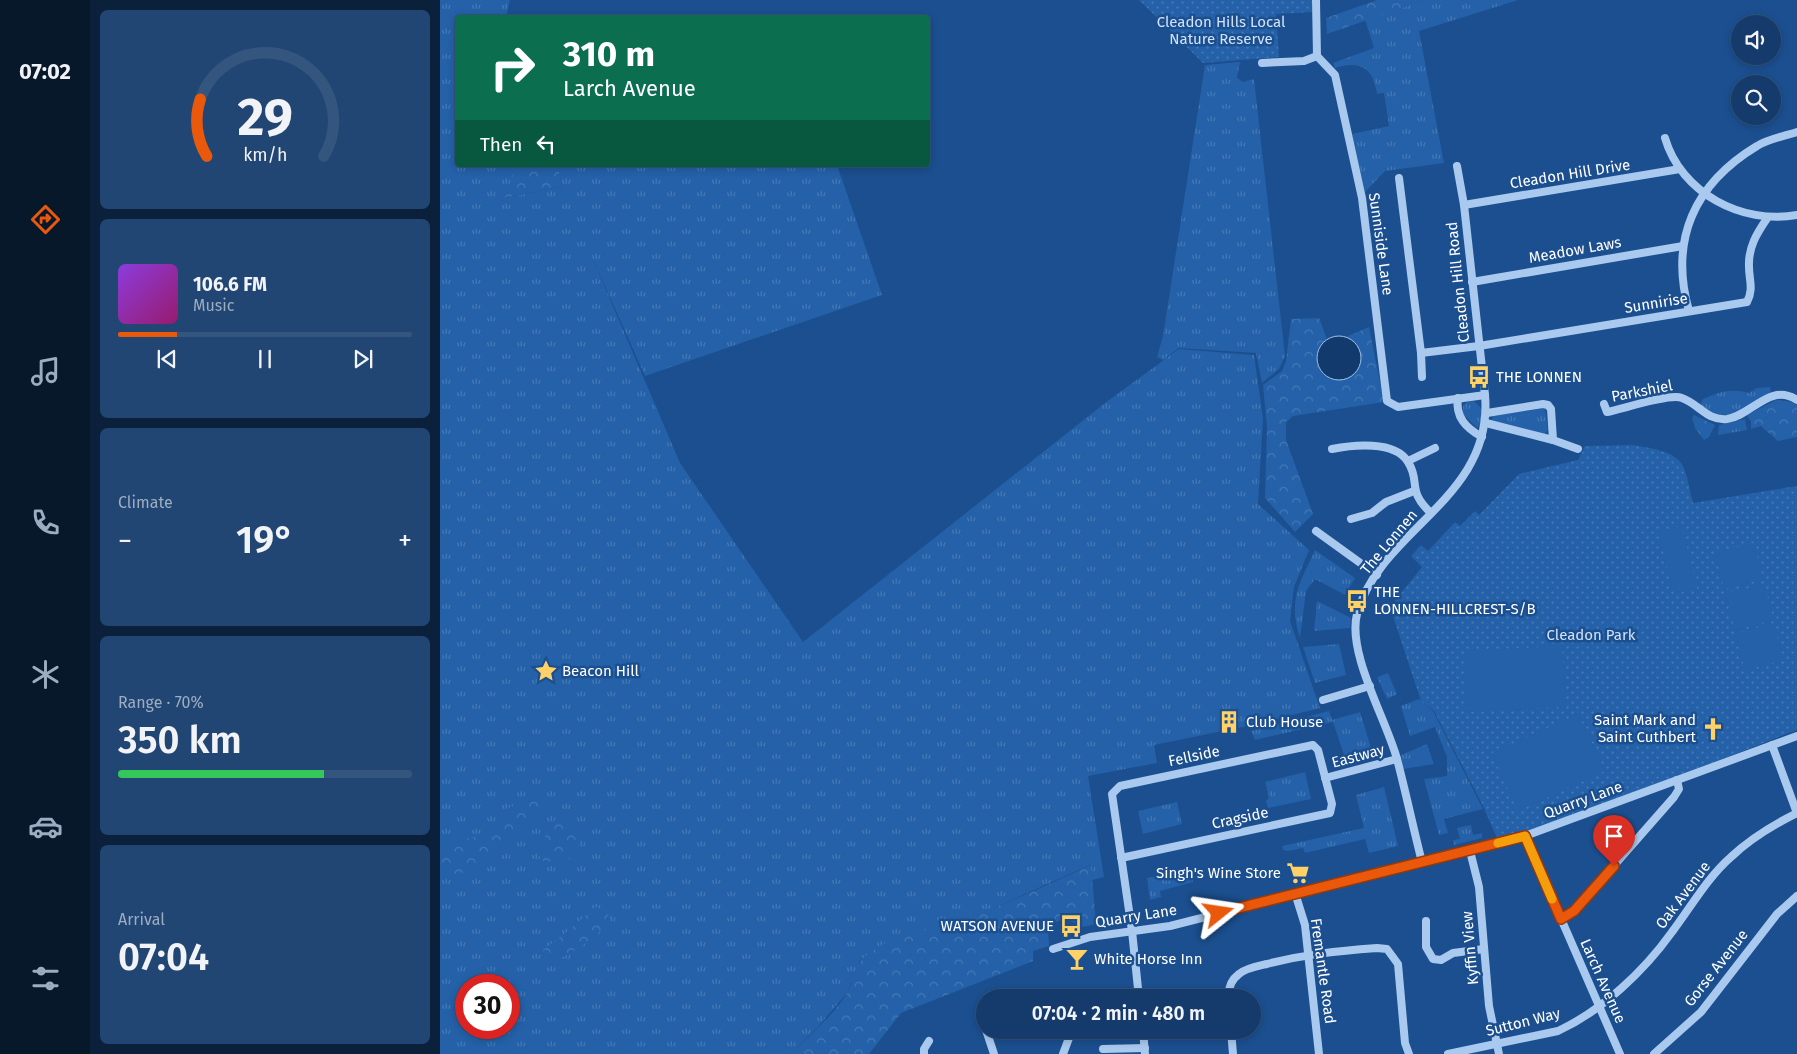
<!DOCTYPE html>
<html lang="en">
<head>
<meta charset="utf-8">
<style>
  :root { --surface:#143b6b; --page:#214673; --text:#f1f3f6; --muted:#9dadc1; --line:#33557e; --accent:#ea580c }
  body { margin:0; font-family:"Fira Sans",sans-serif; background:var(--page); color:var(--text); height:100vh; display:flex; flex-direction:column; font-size:19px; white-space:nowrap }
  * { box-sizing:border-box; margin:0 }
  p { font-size:16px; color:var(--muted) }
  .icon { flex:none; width:28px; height:28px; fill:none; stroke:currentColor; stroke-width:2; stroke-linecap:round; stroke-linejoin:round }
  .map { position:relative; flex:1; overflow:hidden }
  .sheet { display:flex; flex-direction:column; gap:10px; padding:10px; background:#0b203b; width:350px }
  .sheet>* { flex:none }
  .guide { position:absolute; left:15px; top:15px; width:475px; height:152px; border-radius:5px; box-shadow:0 2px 8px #0003,0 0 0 1px var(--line); background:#0b6e4f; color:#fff; overflow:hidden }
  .fabs { position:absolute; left:1291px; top:15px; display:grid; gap:10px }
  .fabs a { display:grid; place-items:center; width:50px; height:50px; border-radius:50%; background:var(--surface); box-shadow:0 2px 8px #0003,0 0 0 1px var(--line); font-size:25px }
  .speed { position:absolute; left:15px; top:974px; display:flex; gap:10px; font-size:25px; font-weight:700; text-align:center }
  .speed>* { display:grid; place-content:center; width:65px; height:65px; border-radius:50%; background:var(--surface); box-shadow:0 2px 8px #0003,0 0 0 1px var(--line); line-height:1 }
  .speed .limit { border:8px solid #d22; background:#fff; color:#111 }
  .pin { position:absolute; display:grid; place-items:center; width:42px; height:42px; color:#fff; margin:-51px -21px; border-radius:50% 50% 50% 0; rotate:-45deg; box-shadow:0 0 5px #0007 }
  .pin .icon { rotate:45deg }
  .me { position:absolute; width:55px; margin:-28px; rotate:75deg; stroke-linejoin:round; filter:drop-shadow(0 0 4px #0008) }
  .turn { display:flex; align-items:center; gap:18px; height:105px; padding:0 25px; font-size:22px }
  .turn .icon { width:65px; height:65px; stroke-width:2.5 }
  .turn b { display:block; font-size:35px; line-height:42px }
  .then { display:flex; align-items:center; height:48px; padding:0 25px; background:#0003; gap:10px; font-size:19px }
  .big { font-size:38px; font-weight:600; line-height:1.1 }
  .sheet .tile { flex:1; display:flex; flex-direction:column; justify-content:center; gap:8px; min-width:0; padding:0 18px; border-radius:8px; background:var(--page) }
  .sheet .dial { align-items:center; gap:0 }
  .dial svg { height:130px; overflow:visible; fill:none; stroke:var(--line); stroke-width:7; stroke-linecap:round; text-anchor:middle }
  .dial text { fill:var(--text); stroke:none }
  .song { display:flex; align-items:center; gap:15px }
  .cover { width:60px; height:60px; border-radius:8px; background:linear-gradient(135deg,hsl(270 70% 55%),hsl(320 70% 35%)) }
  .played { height:5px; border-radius:2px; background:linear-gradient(90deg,var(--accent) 20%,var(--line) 20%) }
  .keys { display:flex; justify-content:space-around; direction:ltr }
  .heat { display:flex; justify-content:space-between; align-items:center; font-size:28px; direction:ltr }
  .charge { height:8px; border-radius:4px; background:linear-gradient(90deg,#34c759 70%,var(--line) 0) }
  .trip { position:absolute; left:536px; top:989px; width:285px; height:50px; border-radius:25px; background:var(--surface); box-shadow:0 2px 8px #0003,0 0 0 1px var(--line); font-weight:600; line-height:50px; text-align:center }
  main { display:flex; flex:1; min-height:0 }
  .dock { display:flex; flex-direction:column; width:90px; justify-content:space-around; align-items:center; background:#08182b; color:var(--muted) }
  .dock .icon { width:35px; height:35px }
  .dock .selected { color:var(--accent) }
  .dock b { font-size:22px; color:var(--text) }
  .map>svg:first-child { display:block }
  .grass { fill:url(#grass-tufts); fill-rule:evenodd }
  .forest { fill:url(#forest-crowns) }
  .park { fill:url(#park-dots) }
  .pitch { fill:#2461a8 }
  .water { fill:#123a6d; stroke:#9cc4f0 }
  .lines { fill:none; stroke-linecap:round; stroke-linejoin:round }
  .minor { stroke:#a9c9ee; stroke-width:8 }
  .route-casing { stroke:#983908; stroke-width:12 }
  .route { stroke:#ea580c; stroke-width:9 }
  .slow { stroke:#f59e0b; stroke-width:9 }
  .labels { text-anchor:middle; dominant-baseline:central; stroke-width:5; stroke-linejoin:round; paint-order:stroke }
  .park-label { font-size:15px; fill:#cfe3fa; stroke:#1b4f8f }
  .street-label { font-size:15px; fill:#fff; stroke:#1b4f8f }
  .poi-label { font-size:15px; fill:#fff; stroke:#1b4f8f; text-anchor:start }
</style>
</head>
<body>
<main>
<nav class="dock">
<b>07:02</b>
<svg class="icon selected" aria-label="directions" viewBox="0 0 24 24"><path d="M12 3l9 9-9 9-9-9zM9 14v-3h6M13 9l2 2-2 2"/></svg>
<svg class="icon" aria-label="music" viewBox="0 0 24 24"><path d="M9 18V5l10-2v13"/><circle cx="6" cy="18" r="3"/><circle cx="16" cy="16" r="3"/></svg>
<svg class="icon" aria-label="phone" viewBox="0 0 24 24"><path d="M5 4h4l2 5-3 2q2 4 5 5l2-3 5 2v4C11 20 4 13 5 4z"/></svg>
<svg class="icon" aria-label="climate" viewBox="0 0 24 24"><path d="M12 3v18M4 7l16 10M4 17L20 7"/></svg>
<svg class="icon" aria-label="car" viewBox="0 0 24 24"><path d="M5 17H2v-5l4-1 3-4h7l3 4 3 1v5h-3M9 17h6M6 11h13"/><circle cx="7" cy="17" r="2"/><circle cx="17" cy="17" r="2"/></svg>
<svg class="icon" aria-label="filters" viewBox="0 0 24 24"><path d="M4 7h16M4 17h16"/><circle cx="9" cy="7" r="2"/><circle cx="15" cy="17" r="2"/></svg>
</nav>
<section class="sheet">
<div class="tile dial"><svg viewBox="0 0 100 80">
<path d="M14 69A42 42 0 1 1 86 69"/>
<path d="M14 69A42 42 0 0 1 10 34" stroke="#ea580c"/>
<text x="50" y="56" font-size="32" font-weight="700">29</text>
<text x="50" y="72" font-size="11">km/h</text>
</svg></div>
<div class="tile">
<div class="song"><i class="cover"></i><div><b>106.6 FM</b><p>Music</p></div></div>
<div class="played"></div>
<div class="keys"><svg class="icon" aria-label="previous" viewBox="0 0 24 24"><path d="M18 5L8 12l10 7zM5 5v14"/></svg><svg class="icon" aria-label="pause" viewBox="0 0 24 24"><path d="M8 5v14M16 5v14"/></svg><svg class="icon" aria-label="next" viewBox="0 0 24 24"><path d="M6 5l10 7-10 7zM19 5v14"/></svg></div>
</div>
<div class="tile"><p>Climate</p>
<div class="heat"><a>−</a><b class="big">19°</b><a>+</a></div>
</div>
<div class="tile"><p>Range · 70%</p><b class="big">350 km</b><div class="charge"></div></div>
<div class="tile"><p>Arrival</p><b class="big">07:04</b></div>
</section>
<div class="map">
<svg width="1357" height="1054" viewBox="0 0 1357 1054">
  <defs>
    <pattern id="grass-tufts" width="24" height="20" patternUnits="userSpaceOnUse" patternTransform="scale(1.25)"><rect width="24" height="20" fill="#2461a8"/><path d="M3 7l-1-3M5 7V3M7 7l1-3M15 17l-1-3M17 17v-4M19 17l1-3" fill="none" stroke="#4579b5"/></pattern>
    <pattern id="forest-crowns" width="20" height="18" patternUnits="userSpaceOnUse" patternTransform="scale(1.25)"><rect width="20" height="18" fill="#2461a8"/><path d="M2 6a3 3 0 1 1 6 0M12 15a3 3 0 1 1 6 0" fill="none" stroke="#4579b5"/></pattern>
    <pattern id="park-dots" width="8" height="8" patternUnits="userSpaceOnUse" patternTransform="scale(1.25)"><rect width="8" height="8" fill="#2461a8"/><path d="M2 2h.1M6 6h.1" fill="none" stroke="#4579b5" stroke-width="1.8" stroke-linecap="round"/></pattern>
  </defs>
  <rect width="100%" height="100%" fill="#1b4f8f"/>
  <!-- grass -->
  <g class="grass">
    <path d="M0,0h70l-4,17 -48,1v147h58l-10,33 56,-12 -4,-21h279l45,130 -237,81 -53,-119 88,206 123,179 302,-239 74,-54 75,6 9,63 -5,86 51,46 -15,37 -4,34 30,87 -68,17 -98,20 3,18 -69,13 16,101 -12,3 -2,-15 -103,46 -127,49 -13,33 -30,35 -27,26h-350zM26,985h43v43h-43z"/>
    <path d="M985,0h93l-99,31 25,132 -59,8 -20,21 -13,-58 37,-8 -5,-33 -7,1c-4,-26 -16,-34 -42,-26l-2,-5 41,-15 -9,-28z"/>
    <polygon points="800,62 797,78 803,82 814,79 845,356 839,369 822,383 816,353 739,348 723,360 717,357 723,336 765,65"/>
    <path d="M1330,387l1,6c-25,15 -44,34 -71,12l3,-6c16,-7 28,-11 46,-6l8,-5z"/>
    <polygon points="1034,401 1041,408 1041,424 1037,428 1023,414 1023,406 1027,402"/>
    <polygon points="1105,408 1108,430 1104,435 1051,421 1053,416"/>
    <polygon points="1305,419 1307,430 1278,435 1279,425"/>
    <path d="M875,550l40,28 -10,17 -30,-16 -9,12 -6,47c-12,-39 -1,-53 15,-88z"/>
    <polygon points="877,601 911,618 910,628 874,631"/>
    <polygon points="899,644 906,675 875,683 863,647"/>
    <polygon points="948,673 957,694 947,699 937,677"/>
    <polygon points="979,699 993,711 1043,809 1004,819 1008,833 999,835 984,779 1007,776 1007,757 995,727 970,736 961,706"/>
    <polygon points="889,711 892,720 920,712 931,748 904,755 893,722 815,740 811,731"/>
    <polygon points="987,744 994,764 963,769 961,755"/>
    <polygon points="865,772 871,799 828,808 826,801 829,797 825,782"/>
    <polygon points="944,787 958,846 929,853 925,839 865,853 863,848 848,851 843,850 842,846 924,828 916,795"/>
    <polygon points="737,802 742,824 703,834 698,811"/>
    <polygon points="1031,825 1033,835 1042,833 1042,838 1014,845 1013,840 1020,839 1017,828"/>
    <polygon points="752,868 753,882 720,891 721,897 710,900 707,878"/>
  </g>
  <!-- forest -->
  <g class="forest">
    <polygon points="937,0 985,0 887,34 886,18"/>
    <polygon points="76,165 118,165 122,186 65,198"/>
    <path d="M879,318l8,21c-15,12 -14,31 3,40l28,-32 -12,-10 23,-10 15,75 -91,14 -7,6v18l27,74 -18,18 -30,-34 2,-71 -4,-42 19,-14 4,-10 5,-42z"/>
    <polygon points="1336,400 1353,402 1357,405 1357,437 1338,441 1321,426 1311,429 1311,422 1307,415"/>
    <polygon points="1254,415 1275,425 1269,437 1264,440 1255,428 1252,418"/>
    <path d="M90,794l9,3 4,8c-16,27 -69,76 -103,70v-33l2,-2 12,2 34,-9 27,-32z"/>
    <path d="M118,817l10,2c16,26 17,36 -14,47l-4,-5 -6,1 -7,-9 6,-8 4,-16z"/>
    <path d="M651,865l5,59 -13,3c-13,-8 -24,-10 -35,1l1,18 -16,5v10l-132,52 -32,41h-79c19,-18 43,-38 57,-61 6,-10 7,-27 16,-35 33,-29 83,-31 123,-47 35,-14 70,-30 105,-46z"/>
    <path d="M155,907l12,4 3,11c-17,16 -38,35 -61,39l-4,-2 -2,-9 25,-19z"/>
  </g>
  <!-- park -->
  <g class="park">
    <polygon points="699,0 872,0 872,12 836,14 839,57 763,63"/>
    <path d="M1192,445c16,3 45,5 52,23 4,11 6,24 9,35l104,-17v244c-99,37 -196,85 -300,108l-15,-34 -48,-93 -13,-10 -31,-94 32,-40 -11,-11 10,-11 7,6 27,-29 5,4 15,-15 4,4 40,-41 59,-14 7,-14z"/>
  </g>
  <!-- pitch -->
  <g class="pitch">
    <polygon points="1242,526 1257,588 1234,594 1218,532"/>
    <polygon points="1314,543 1323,579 1284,589 1275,553"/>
    <polygon points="1324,584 1334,620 1295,630 1285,594"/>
    <polygon points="1334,623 1344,660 1305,670 1295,634"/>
    <polygon points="1122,646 1126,707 1027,712 1024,651"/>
    <polygon points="1138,714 1165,771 1078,811 1052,753"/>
  </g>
  <!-- water -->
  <circle class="water" cx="899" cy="358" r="22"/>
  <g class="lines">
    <!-- minor -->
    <g class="minor">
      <polyline points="876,0 877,56 895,75 922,198 947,401 958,407 1045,395"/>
      <polyline points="822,63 864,61 877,56"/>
      <path d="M1225,138c16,55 77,87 132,77"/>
      <path d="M959,178l22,175 58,-7 268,-44c7,-13 2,-22 2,-35 -1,-20 8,-34 19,-50"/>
      <polyline points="1024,205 1240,169"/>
      <polyline points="1032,282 1243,246"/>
      <path d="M1249,311c-20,-71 5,-127 68,-165 11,-7 28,-10 40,-14"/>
      <polyline points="981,353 982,377"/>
      <path d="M1018,398c-3,19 8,30 24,39"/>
      <path d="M1164,404l3,8c16,-3 62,-19 75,-14 17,6 25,23 45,21 24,-3 43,-37 70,-19"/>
      <polyline points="1046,423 1113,440 1111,409 1108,405 1103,404 1047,413"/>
      <polyline points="1113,440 1138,449"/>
      <path d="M892,449c20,-4 63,-9 76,13 13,20 -2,28 23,51"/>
      <polyline points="968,461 995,448"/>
      <polyline points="911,519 932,513 946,502 974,491"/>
      <polyline points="876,531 937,575"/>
      <polyline points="883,700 930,686"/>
      <polyline points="1332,745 1357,813"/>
      <polyline points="885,778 957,759"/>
      <polyline points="1085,836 1180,1054"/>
      <polyline points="1030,851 1039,887 1049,1006 1059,1054"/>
      <polyline points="681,858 890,813 892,804 878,750 873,745 680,786 672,794 692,931 699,998"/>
      <path d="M982,862c-9,-35 -16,-69 -25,-103 -11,-40 -50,-106 -40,-145 23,-85 137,-115 128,-219l-21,-190 -7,-39"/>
      <polyline points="855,893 865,925 879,1054"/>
      <polyline points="1121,919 1134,911 1234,797 1239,789 1237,780"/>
      <polyline points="986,921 986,947 993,959 1001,960 1013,953 1044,949"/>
      <polyline points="613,949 650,937 730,926 1085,836 1357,736"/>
      <polyline points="568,998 568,997"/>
      <path d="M789,998c-1,-10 2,-18 10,-24 7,-6 19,-8 28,-10 39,-10 71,-13 110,-16l10,1 11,15 7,79 4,11"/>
      <polyline points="546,1030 554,1054"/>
      <polyline points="703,1030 705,1054"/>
      <polyline points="791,1030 793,1054"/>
      <polyline points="663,1049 705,1048"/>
      <polyline points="484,1054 484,1049 489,1041"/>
      <polyline points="623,1054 632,1030"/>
      <path d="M1008,1054l110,-23c45,-21 86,-60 114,-99 19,-25 35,-54 59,-75 20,-19 42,-32 66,-44"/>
      <polyline points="1214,1054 1261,1012 1337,914 1357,896"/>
    </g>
  </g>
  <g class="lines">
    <defs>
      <polyline id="route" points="779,913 1085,836 1121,919 1134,911 1174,866"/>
    </defs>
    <!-- route casing -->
    <use href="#route" class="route-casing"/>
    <!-- route -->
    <use href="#route" class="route"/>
    <!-- slow -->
    <polyline class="slow" points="1058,843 1085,836 1112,899"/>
  </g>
  <!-- icons -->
  <defs>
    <symbol id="bus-bare" viewBox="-9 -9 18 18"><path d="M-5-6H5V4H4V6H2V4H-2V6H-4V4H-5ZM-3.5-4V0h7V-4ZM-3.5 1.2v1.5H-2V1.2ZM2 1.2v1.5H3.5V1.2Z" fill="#ffd166" stroke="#1b4f8f" stroke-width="2.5" paint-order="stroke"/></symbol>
    <symbol id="sight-bare" viewBox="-9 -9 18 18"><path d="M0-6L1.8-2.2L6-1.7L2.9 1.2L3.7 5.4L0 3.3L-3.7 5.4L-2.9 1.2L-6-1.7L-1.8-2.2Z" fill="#ffd166" stroke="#1b4f8f" stroke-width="2.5" paint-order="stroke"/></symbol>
    <symbol id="building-bare" viewBox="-9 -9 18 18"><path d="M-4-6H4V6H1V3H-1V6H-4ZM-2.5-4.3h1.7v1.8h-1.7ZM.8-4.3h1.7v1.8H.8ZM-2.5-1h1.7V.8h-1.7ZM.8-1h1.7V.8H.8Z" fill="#ffd166" stroke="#1b4f8f" stroke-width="2.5" paint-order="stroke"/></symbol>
    <symbol id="church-bare" viewBox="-9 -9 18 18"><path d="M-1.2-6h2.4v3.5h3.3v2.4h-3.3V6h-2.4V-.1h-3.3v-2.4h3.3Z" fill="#ffd166" stroke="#1b4f8f" stroke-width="2.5" paint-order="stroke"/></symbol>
    <symbol id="supermarket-bare" viewBox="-9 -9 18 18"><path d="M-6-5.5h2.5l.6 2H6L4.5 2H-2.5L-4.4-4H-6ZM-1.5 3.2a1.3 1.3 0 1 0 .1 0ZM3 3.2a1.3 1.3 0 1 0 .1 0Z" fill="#ffd166" stroke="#1b4f8f" stroke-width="2.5" paint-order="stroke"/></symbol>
    <symbol id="bar-bare" viewBox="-9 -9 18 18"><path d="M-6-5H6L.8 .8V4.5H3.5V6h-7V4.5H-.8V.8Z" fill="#ffd166" stroke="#1b4f8f" stroke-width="2.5" paint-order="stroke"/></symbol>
  </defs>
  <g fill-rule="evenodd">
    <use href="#bus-bare" x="1023" y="361" width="32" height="32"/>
    <use href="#bus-bare" x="901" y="585" width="32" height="32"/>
    <use href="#sight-bare" x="90" y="655" width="32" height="32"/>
    <use href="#building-bare" x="773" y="706" width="32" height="32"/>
    <use href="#church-bare" x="1257" y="713" width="32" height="32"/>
    <use href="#supermarket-bare" x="842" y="857" width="32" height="32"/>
    <use href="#bus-bare" x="615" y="910" width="32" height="32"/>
    <use href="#bar-bare" x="621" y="943" width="32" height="32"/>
  </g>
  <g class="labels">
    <!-- park labels -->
    <g class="park-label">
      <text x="781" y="22">Cleadon Hills Local<tspan x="781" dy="17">Nature Reserve</tspan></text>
      <text x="1151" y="635">Cleadon Park</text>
    </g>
    <!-- street labels -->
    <g class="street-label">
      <text transform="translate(1130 174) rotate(-9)">Cleadon Hill Drive</text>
      <text transform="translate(941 244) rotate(82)">Sunniside Lane</text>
      <text transform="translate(1135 250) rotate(-10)">Meadow Laws</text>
      <text transform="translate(1018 282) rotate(-96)">Cleadon Hill Road</text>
      <text transform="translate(1216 303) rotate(-9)">Sunnirise</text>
      <text transform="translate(1202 391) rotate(-11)">Parkshiel</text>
      <text transform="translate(949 542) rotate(-50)">The Lonnen</text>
      <text transform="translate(754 756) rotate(-12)">Fellside</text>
      <text transform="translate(918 756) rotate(-15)">Eastway</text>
      <text transform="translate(1143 800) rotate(-20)">Quarry Lane</text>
      <text transform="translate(800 818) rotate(-12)">Cragside</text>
      <text transform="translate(1243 895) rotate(-53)">Oak Avenue</text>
      <text transform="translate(696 916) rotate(-9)">Quarry Lane</text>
      <text transform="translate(1030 948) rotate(-95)">Kyffin View</text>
      <text transform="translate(1276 968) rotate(-52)">Gorse Avenue</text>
      <text transform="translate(883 971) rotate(82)">Fremantle Road</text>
      <text transform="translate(1163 981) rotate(66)">Larch Avenue</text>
      <text transform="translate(1083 1022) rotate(-14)">Sutton Way</text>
    </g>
    <!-- poi labels -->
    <g class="poi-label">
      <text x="1056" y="377">THE LONNEN</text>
      <text x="934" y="592">THE<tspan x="934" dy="17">LONNEN-HILLCREST-S/B</tspan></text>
      <text x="122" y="671">Beacon Hill</text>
      <text x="1256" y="720" text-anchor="end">Saint Mark and<tspan x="1256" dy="17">Saint Cuthbert</tspan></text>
      <text x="806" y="722">Club House</text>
      <text x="841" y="873" text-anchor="end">Singh's Wine Store</text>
      <text x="614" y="926" text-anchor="end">WATSON AVENUE</text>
      <text x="654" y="959">White Horse Inn</text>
    </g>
  </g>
</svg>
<div class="fabs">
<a><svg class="icon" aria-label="sound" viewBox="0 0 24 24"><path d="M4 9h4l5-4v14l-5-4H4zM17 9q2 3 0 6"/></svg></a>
<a><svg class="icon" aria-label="search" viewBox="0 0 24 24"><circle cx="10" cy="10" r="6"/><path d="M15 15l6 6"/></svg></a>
</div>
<div class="speed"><div class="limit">30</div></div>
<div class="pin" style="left:1174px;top:866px;background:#d93025"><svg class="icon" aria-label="arrive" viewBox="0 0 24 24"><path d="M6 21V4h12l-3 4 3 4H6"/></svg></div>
<svg class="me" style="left:779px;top:913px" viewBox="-20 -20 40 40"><path d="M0-17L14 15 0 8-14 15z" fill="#ea580c" stroke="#fff" stroke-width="4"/></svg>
<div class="trip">07:04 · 2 min · 480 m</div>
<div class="guide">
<div class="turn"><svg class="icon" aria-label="right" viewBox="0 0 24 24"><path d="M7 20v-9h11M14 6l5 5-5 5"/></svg><div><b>310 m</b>Larch Avenue</div></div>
<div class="then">Then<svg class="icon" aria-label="left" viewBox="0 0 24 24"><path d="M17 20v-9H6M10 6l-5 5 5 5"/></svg></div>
</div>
</div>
</main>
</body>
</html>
